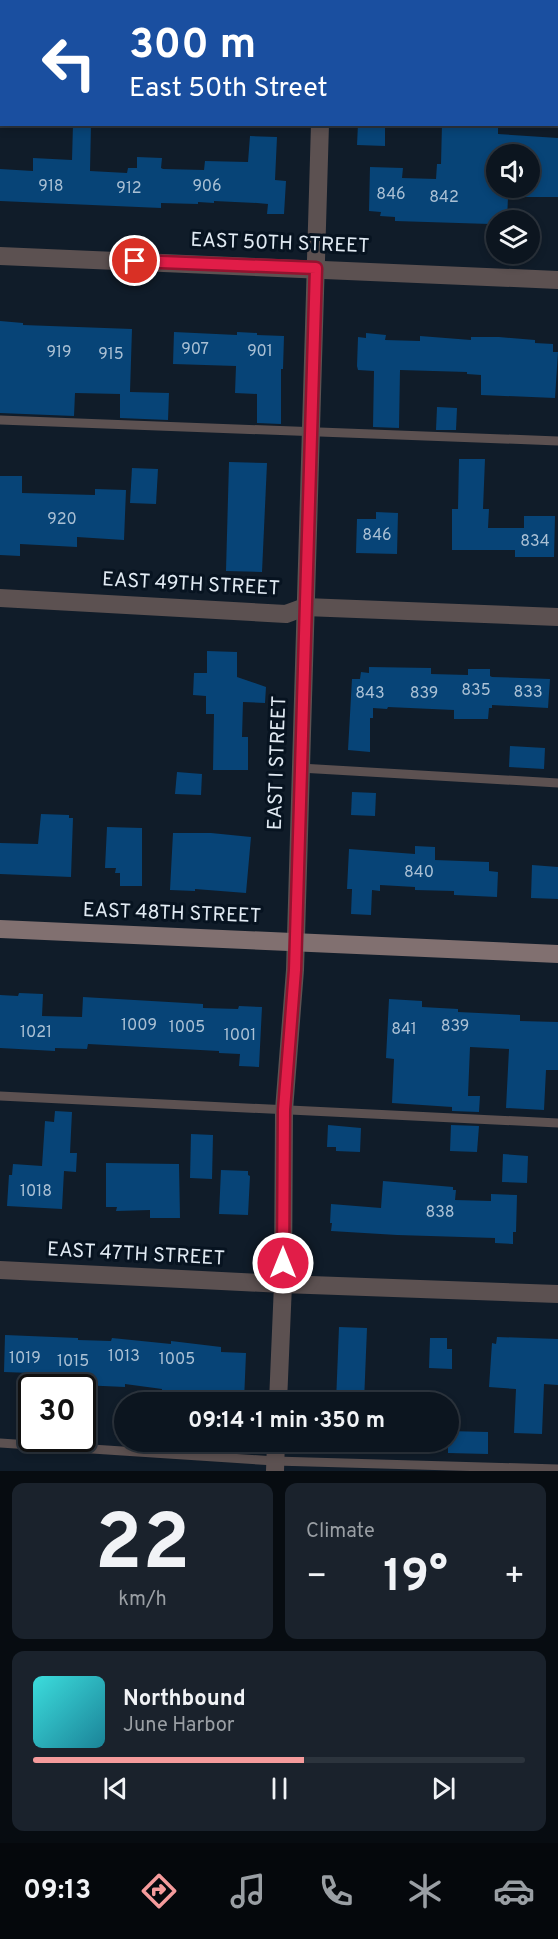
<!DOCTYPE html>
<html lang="en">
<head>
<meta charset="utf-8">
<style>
  :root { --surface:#0c151f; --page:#1a222c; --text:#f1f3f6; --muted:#9a9fa4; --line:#2c343d; --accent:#f59b9c }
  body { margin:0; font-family:Overpass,sans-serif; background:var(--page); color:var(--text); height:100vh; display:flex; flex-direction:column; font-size:22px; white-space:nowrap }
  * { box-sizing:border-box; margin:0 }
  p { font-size:20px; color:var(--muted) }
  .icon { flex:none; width:33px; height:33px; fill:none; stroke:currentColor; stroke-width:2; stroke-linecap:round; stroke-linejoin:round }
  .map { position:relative; height:1471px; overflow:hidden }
  .sheet { display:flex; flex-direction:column; gap:12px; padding:12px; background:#070c11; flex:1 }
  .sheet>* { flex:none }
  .banner { position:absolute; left:0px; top:0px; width:558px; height:126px; box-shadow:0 3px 9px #0003,0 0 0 2px var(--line); background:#1a4fa0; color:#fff; overflow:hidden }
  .fabs { position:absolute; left:486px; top:144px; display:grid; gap:12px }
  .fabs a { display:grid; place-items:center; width:54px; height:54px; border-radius:50%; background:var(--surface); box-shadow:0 3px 9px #0003,0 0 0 2px var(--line); font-size:30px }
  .speed { position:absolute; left:18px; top:1374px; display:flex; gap:12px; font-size:30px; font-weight:700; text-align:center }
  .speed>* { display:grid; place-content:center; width:78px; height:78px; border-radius:50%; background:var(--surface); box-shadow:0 3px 9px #0003,0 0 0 2px var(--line); line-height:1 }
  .speed .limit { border:3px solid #111; border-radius:9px; background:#fff; color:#111 }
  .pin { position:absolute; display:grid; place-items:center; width:51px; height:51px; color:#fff; margin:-26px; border:3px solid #fff; border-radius:50%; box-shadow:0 2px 6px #0007 }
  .me { position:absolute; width:66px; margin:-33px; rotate:0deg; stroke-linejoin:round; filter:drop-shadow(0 0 4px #0008) }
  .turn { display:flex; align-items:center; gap:21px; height:126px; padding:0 30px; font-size:27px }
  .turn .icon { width:78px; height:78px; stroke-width:2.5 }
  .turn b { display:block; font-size:42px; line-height:51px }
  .big { font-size:45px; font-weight:700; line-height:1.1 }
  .sheet .card { flex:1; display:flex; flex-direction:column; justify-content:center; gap:9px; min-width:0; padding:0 21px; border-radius:12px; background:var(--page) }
  .sheet .dial { align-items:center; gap:0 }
  .dial b { font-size:78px; line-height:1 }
  .song { display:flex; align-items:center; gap:18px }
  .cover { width:72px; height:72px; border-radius:9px; background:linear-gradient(135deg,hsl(180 70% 55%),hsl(190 70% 35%)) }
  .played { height:6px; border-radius:3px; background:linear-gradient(90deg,var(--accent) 55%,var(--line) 55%) }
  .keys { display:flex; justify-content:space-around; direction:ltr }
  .heat { display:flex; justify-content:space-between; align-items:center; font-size:33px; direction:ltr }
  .sheet .tiles { flex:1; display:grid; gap:12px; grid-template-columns:1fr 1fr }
  .card:last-child { grid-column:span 2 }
  .trip { position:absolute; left:114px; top:1392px; width:345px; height:60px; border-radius:30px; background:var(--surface); box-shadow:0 3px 9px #0003,0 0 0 2px var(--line); font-weight:700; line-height:60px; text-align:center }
  .menu { display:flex; height:96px; justify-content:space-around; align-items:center; background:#05080c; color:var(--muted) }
  .menu .icon { width:42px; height:42px }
  .menu .current { color:var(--accent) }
  .menu b { font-size:27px; color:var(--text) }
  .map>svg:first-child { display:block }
  .building { fill:#074477; fill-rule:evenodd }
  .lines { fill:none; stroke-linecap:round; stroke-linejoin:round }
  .lane { stroke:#5c5151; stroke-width:9 }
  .street { stroke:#5c5151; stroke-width:18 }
  .secondary { stroke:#817070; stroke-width:18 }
  .route-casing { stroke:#92132f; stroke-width:15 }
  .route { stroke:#e11d48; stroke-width:10 }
  .labels { text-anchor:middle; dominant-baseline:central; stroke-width:6; stroke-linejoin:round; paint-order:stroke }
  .number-label { font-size:16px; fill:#aac0d4 }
  .street-label { font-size:20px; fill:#e1eaf3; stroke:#071320 }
</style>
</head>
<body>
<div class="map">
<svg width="558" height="1471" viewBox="0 0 558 1471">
  <rect width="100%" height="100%" fill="#101c29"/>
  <!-- building -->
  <g class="building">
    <polygon points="73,124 91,124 90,171 127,173 128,168 137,168 137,157 162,158 161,168 163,169 204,170 205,161 248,162 250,136 277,137 275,180 286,181 284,214 267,214 268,204 257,203 214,201 214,203 198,202 198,204 161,203 161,208 0,201 0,169 33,171 33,158 72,160"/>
    <polygon points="358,124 385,124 385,146 357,145"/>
    <path d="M442,124h56v10l60,4v59h-50l-1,23 -17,-1v5l-95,-3v-4l-15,-1 1,-4 -12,-1 1,-44 33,1 -1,10 34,1 1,-15h4zM496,154h34v34h-34z"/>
    <polygon points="0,321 23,323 23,325 132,329 130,392 169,393 168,420 120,418 120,394 75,393 74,416 0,413"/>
    <polygon points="174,332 237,335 237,332 257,333 257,335 284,336 283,369 281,369 281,424 257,423 257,394 235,393 236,366 173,364"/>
    <polygon points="366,333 386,335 385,340 420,341 420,336 471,340 471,337 499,337 535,340 535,343 553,344 553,352 558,352 555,398 481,395 481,375 467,374 467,372 400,370 399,428 373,427 374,371 358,370 357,366 358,337 366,338"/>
    <polygon points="437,407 457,408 456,430 436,430"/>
    <polygon points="459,459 485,459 483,509 489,509 488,528 524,528 524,516 555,516 554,557 515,557 515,550 452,550 452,509 458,509"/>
    <polygon points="229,462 267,463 262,572 226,571"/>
    <polygon points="132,468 158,469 156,504 130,503"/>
    <polygon points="0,476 22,476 22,493 95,495 95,489 126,490 124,540 77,537 77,547 20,544 20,556 0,555"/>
    <polygon points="376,512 398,513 397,554 356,553 357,519 376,519"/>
    <polygon points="207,651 237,652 237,677 266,687 265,703 243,702 242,737 248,737 248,770 213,770 214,714 206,714 206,696 193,695 194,673 207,673"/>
    <polygon points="369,667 431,668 431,674 468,675 468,669 490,669 490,676 492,677 550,679 548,708 492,705 492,708 489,708 488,719 454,719 454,710 388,707 387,709 373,708 373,718 370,718 370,752 348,750 352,679 360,679 361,672 369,673"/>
    <polygon points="510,746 545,748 544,769 509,767"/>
    <polygon points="177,772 202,774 201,795 175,794"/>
    <polygon points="352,792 376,793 375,816 351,815"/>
    <polygon points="41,814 69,815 69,818 73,818 71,877 0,874 0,843 38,844"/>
    <polygon points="107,827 142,828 142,886 120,886 120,873 115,873 116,868 105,868"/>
    <polygon points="173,833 211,833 251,837 246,893 195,889 195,891 170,890"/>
    <polygon points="415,846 435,847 435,860 489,862 489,871 498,872 497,897 454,895 454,891 415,890 415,887 380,885 380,891 372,890 371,915 351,914 352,889 347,889 349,849 415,854"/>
    <polygon points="532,865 558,867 558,899 531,898"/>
    <polygon points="19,993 43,994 42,1016 82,1017 83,997 203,1004 203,1008 238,1009 239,1006 262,1007 259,1067 239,1066 240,1054 219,1053 219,1051 88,1044 87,1049 55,1048 55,1051 0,1048 0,995 18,996"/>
    <polygon points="389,999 422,1001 422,1007 458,1009 458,1012 520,1015 520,1021 558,1022 558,1070 546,1070 544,1110 506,1108 509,1049 470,1047 468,1096 480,1096 479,1112 452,1111 452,1107 392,1103 394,1059 386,1058"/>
    <polygon points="55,1111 72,1112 70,1153 77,1153 76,1172 64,1171 62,1209 7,1206 9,1175 12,1175 13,1164 42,1166 45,1121 54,1122"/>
    <polygon points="328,1125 361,1128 360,1152 336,1151 336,1147 327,1147"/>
    <polygon points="451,1125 479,1126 477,1152 450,1151"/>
    <polygon points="191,1134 213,1135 212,1179 190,1178"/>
    <polygon points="503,1154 528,1156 527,1183 502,1182"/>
    <polygon points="106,1163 179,1164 180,1218 150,1218 150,1210 116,1211 117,1207 106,1207"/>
    <polygon points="221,1170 248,1171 248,1175 250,1176 248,1215 219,1214"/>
    <polygon points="383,1181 453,1187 453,1190 456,1190 455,1200 491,1201 491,1194 517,1195 516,1232 513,1232 513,1244 495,1243 495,1238 397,1235 331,1231 332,1223 330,1223 331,1204 381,1208"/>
    <polygon points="339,1327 367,1328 364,1402 336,1402"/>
    <polygon points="5,1335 78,1338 78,1340 111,1341 112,1338 171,1344 171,1341 221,1347 221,1352 246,1353 244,1401 206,1400 206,1395 162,1393 162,1389 125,1384 125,1387 59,1384 59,1374 4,1372"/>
    <polygon points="497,1337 558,1339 558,1385 544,1384 542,1434 514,1433 516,1389 489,1387 492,1343 496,1344"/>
    <polygon points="430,1338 447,1338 447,1349 452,1349 452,1369 429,1368"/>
    <polygon points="448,1431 488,1432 488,1454 448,1453"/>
  </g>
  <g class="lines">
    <!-- lane -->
    <g class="lane">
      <polyline points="0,82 2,82"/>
      <polyline points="556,104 558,104"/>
      <polyline points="0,420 558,441"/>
      <polyline points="300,768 558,783"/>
      <polyline points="0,1096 558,1123"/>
      <polyline points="0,1443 275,1461 558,1469"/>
    </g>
    <!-- street -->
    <g class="street">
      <polyline points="324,2 325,0"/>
      <polyline points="0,256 558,280"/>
      <polyline points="0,598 286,614 305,607 558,617"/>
      <polyline points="0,1270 283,1284 558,1294"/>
      <polyline points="278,1402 283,1284 284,1110 295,970 320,124"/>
      <polyline points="275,1471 276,1442"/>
    </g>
    <!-- secondary -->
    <polyline class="secondary" points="0,929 558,954"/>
  </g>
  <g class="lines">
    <defs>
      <polyline id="route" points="135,261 316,268 295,970 284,1110 283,1263"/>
    </defs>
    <!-- route casing -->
    <use href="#route" class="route-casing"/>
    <!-- route -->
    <use href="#route" class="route"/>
  </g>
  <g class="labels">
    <!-- number labels -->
    <g class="number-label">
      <text x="51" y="187">918</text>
      <text x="207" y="187">906</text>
      <text x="129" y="189">912</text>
      <text x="391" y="195">846</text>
      <text x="444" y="198">842</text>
      <text x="195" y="350">907</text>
      <text x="260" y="352">901</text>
      <text x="59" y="353">919</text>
      <text x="111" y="355">915</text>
      <text x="62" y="520">920</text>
      <text x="377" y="536">846</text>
      <text x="535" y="542">834</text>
      <text x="476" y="691">835</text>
      <text x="528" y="693">833</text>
      <text x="370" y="694">843</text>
      <text x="424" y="694">839</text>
      <text x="419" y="873">840</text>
      <text x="139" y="1026">1009</text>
      <text x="455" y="1027">839</text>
      <text x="187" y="1028">1005</text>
      <text x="404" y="1030">841</text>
      <text x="36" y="1033">1021</text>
      <text x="240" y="1036">1001</text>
      <text x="36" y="1192">1018</text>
      <text x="440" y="1213">838</text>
      <text x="124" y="1357">1013</text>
      <text x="25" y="1359">1019</text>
      <text x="177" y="1360">1005</text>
      <text x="73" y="1362">1015</text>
    </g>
    <!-- street labels -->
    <g class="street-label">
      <text transform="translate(280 244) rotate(2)">EAST 50TH STREET</text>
      <text transform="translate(191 585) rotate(3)">EAST 49TH STREET</text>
      <text transform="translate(278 763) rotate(-88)">EAST I STREET</text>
      <text transform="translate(172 914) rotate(2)">EAST 48TH STREET</text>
      <text transform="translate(136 1255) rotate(3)">EAST 47TH STREET</text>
    </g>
  </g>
</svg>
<div class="fabs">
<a><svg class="icon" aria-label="sound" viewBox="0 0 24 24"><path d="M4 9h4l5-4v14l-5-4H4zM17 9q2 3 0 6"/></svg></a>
<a><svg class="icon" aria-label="layers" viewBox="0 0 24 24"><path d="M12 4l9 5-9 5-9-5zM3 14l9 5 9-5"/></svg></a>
</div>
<div class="speed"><div class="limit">30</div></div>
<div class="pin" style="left:135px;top:261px;background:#d93025"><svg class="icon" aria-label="arrive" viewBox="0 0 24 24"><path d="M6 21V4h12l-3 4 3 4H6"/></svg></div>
<svg class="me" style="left:283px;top:1263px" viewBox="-20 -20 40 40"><circle r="17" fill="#e11d48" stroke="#fff" stroke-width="3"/><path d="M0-11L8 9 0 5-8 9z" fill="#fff"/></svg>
<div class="trip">09:14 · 1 min · 350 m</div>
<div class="banner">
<div class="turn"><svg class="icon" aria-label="left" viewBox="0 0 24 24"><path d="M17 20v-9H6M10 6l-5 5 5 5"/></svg><div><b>300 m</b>East 50th Street</div></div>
</div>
</div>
<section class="sheet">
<div class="tiles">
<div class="card dial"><b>22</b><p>km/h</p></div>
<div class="card"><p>Climate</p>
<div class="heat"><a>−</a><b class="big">19°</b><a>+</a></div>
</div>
<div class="card">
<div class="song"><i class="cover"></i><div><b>Northbound</b><p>June Harbor</p></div></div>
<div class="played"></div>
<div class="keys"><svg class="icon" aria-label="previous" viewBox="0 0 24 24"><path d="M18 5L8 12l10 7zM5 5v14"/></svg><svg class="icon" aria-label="pause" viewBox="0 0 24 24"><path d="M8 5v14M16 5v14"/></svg><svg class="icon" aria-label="next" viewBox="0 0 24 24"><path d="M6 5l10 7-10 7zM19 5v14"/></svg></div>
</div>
</div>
</section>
<nav class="menu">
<b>09:13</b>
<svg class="icon current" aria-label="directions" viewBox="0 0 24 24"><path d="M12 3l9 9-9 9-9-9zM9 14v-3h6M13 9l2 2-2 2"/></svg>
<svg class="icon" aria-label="music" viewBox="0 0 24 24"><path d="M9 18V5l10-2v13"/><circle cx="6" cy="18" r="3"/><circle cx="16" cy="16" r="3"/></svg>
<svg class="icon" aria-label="phone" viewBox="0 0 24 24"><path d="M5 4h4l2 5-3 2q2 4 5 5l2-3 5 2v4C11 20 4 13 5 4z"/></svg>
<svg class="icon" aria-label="climate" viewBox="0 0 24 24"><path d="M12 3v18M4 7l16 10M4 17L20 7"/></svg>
<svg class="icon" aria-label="car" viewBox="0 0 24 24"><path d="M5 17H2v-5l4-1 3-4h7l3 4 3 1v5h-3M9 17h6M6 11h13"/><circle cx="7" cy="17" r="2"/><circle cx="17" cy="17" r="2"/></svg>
</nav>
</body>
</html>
